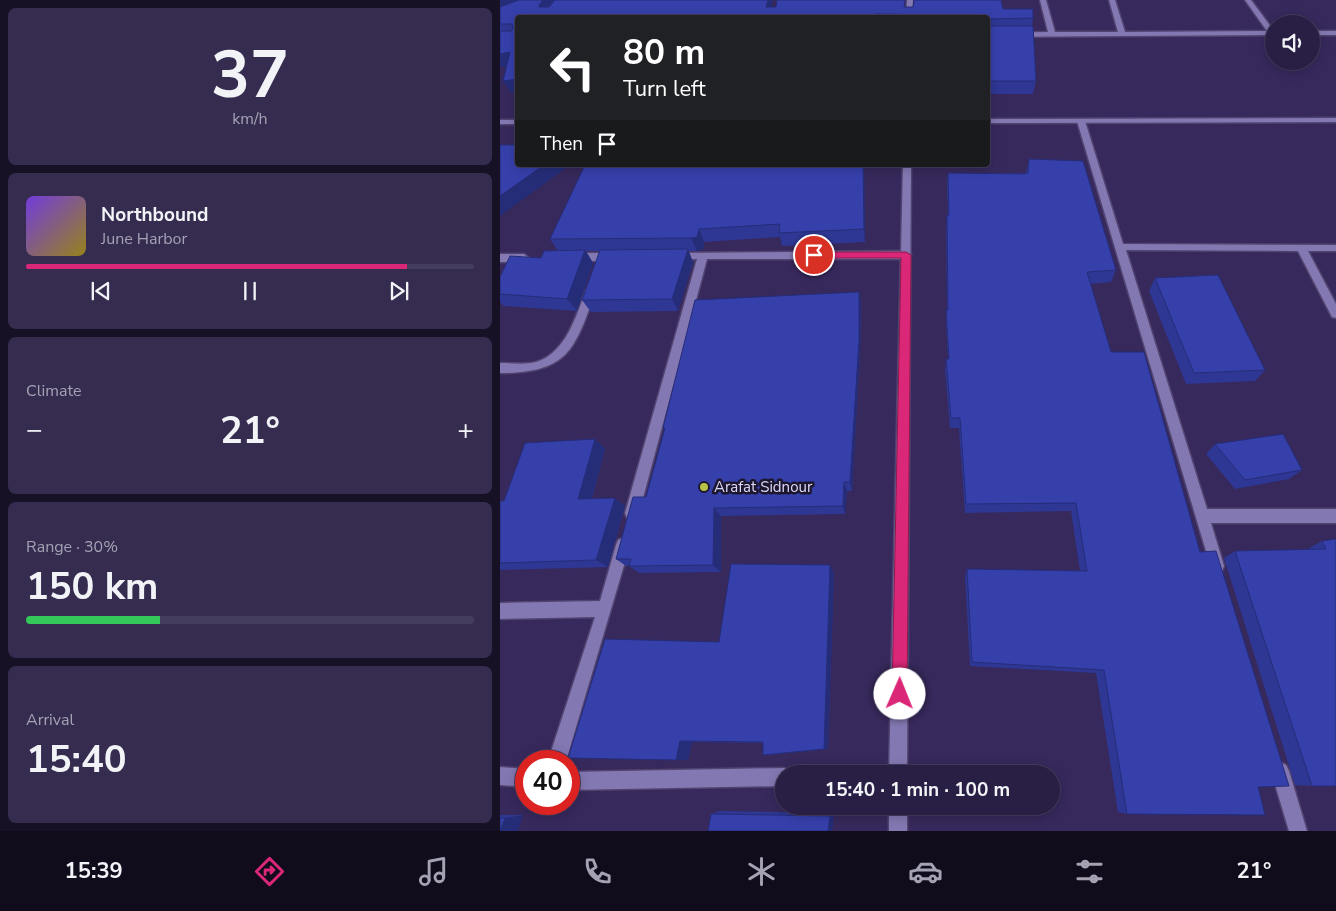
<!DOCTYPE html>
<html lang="en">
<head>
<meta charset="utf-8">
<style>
  :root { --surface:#291f45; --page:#352c50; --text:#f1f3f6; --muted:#a5a2b3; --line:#453d5e; --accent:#db2777 }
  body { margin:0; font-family:"Nunito Sans",sans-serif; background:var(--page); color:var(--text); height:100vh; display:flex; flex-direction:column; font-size:19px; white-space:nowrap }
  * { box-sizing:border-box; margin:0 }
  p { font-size:16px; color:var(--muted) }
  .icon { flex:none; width:28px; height:28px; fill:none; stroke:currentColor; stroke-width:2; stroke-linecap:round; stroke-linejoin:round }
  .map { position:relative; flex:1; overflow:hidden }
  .details { display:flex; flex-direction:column; gap:8px; padding:8px; background:#171126; width:500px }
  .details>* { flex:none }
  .guide { position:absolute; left:15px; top:15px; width:475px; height:152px; border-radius:5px; box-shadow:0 2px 12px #0003,0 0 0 1px var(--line); background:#202124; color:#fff; overflow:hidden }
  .buttons { position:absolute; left:765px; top:15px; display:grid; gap:10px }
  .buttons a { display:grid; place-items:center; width:55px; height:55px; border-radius:50%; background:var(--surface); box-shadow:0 2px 12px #0003,0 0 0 1px var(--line); font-size:25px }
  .speed { position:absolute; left:15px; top:750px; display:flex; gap:10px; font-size:25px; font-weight:700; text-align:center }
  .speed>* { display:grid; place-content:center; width:65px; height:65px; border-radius:50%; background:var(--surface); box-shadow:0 2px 12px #0003,0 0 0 1px var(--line); line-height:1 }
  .speed .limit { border:8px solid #d22; background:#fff; color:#111 }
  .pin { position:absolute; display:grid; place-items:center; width:42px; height:42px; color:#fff; margin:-21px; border:2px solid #fff; border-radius:50%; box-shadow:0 1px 5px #0007 }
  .me { position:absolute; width:55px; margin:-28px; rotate:1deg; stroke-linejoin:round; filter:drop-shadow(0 0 4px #0008) }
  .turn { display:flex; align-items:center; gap:18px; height:105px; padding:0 25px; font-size:22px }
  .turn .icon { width:65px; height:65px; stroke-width:2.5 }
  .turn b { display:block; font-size:35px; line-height:42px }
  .then { display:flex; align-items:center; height:48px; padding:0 25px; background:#0003; gap:10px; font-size:19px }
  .big { font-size:38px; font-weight:700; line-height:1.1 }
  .details .tile { flex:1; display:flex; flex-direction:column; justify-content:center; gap:8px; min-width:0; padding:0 18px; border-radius:8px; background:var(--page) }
  .details .dial { align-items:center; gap:0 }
  .dial b { font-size:65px; line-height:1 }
  .song { display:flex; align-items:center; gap:15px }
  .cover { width:60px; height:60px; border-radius:8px; background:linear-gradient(135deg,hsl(260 70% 55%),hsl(50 70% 35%)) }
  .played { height:5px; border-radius:2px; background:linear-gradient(90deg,var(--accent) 85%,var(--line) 85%) }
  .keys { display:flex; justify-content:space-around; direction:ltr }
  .heat { display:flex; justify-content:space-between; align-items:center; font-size:28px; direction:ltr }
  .charge { height:8px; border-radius:4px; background:linear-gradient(90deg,#34c759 30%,var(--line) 0) }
  .trip { position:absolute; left:275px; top:765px; width:285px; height:50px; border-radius:25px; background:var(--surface); box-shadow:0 2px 12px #0003,0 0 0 1px var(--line); font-weight:700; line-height:50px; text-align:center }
  .menu { display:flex; height:80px; justify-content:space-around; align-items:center; background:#100c1c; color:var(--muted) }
  .menu .icon { width:35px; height:35px }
  .menu .selected { color:var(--accent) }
  .menu b { font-size:22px; color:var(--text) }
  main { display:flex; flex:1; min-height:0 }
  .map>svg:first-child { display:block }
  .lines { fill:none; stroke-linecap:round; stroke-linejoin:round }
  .minor-casing { stroke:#514470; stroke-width:3 }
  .tertiary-casing { stroke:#514470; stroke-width:3 }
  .minor { fill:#8478b2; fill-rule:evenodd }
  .tertiary { fill:#8478b2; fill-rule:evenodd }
  .wall { fill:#2e3793 }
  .shaded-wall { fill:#262d78 }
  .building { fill:#3640ab; stroke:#262d78 }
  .route { fill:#db2777; stroke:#8e194d }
  .poi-dot { fill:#b8c147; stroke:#1c172e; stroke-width:2 }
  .labels { text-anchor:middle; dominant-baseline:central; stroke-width:5; stroke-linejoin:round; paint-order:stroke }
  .poi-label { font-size:15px; fill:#ded9f9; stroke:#1c172e; text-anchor:start }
</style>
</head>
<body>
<main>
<section class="details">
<div class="tile dial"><b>37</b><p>km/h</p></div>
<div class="tile">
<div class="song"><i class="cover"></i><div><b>Northbound</b><p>June Harbor</p></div></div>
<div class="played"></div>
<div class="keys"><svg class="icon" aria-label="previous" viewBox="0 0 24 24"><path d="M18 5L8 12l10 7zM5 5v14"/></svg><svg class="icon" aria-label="pause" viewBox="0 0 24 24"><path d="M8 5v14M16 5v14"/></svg><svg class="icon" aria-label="next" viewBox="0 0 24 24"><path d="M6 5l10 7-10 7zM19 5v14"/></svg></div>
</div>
<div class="tile"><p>Climate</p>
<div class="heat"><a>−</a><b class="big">21°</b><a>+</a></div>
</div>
<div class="tile"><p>Range · 30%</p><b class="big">150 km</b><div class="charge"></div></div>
<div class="tile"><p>Arrival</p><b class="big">15:40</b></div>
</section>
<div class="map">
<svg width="836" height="831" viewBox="0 0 836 831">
  <rect width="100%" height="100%" fill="#37295c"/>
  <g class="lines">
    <defs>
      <g id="minor">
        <polygon points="540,0 546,0 555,32 618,32 609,0 615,0 625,32 767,31 745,0 751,0 774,31 774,35 488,37 488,33 548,32"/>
        <rect x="811" y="31" width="25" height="4"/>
        <polygon points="578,119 585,121 623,244 836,245 836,251 808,251 836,304 836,318 832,317 798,251 626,250 707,509 836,509 836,523 711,523 724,566 722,571 717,573 712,571 577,121"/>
        <polygon points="406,251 411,255 406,259 207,259 139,513 137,518 132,520 127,518 125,513 197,259 174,260 170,259 170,253"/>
        <polygon points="74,253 114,253 119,257 114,261 74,261 69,257"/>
        <polygon points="0,254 24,254 29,258 24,262 0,262"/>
        <path d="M91,286l5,4c-21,59 -27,83 -96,83v-10c11,0 24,2 36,-1 30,-9 40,-46 50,-72z"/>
        <polygon points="123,538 128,540 130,545 66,761 48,761 95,617 0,619 0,603 100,601 116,545 118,540"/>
        <polygon points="780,762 786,765 789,771 807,831 789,831 771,771 774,765"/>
        <polygon points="0,767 26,769 26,787 0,785"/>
        <polygon points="284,768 290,771 291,774 284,774 284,786 69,790 69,772"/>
      </g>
      <g id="tertiary">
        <polygon points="407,0 413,0 412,18 406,18"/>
        <polygon points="836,118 836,122 488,123 488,119"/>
        <rect x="0" y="120" width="18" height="4"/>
        <polygon points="403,165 411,165 407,774 389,774"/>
        <rect x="389" y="806" width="18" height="25"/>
      </g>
    </defs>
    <!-- minor casing -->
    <use href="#minor" class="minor-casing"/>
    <!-- tertiary casing -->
    <use href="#tertiary" class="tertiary-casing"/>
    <!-- minor -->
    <use href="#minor" class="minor"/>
    <!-- tertiary -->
    <use href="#tertiary" class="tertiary"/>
  </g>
  <!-- wall -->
  <g class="wall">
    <polygon points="0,0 272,7 405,7 503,9 533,18 532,26 536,81 533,94 488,94 488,18 18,18 18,93 11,93 6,67 0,67"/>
    <polygon points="529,159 616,270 611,282 590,284 611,352 758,787 627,814 618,812 596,673 470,666 465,576 467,569 580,571 571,511 465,513 459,428 450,428 445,370 446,359 448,359 446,322 446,310 447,310 446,228 447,215 448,215 447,186 448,173 526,173"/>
    <polygon points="364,165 365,242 282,246 280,237 204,242 203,249 197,251 188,251 193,262 178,311 91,312 82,300 100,251 86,251 93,263 77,311 4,306 0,302 0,277 41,258 58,251 50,239"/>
    <polygon points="655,278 765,370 755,381 686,384 649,291"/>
    <polygon points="359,292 361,304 360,352 352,491 347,491 345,514 221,516 221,572 139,573 129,566 126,566 116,559 146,497 165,430 163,428"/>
    <polygon points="95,439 105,449 92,498 125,506 108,567 0,570 0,501 4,501"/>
    <polygon points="715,444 802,470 789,479 735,489 706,454"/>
    <polygon points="836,539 812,786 795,785 724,558 735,551 808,550 808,549 822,541"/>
    <polygon points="334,573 328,749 270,755 263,755 263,743 192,742 188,760 176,760 219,642"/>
    <polygon points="220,811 334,813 332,831 211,814"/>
    <polygon points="0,815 23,815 0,831"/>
  </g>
  <!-- shaded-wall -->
  <g class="shaded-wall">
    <polygon points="0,0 39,0 0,14"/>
    <polygon points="43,0 59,0 46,17 39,7 39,5"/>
    <polygon points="268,0 273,0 269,18 266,7"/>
    <polygon points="10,52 18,65 0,67 0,54"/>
    <polygon points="18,79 18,93 11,93 3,81"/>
    <polygon points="44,165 70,165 0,216 0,196"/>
    <polygon points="363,165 364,165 365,242 364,229"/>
    <polygon points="199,229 204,242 203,249 197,251 191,238"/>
    <polygon points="188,249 193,262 178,311 172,299"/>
    <polygon points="85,250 93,263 77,311 67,299"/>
    <polygon points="359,292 361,304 360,352 352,491 350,482"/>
    <polygon points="95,439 105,449 89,507 78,499"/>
    <polygon points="344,482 347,491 345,514 343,506"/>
    <polygon points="115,498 125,506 108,567 96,560"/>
    <polygon points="214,508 221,516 221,572 213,565"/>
    <polygon points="330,565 334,573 328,749 324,749"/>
    <polygon points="180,741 192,742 188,760 176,760"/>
    <polygon points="334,813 332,831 328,831 330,816"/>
    <polygon points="23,815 18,831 0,831 5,818"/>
  </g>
  <!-- building -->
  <g class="building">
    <polygon points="19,0 43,0 39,5 39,7 49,7 55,0 268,0 266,7 276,7 277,0 405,0 404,7 413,7 414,0 501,0 503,9 533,9 533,18 489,19 488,24 488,18 440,18 440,15 375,14 374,18 18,18 18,79 3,81 10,52 0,54 0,31 11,31 13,29 12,24 0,24 0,7"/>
    <polygon points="488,25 489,26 533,26 536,81 488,81"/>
    <polygon points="0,145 18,145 18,165 44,165 0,196"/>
    <polygon points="529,159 583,161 616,270 587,272 611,352 644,352 700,552 716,551 789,786 758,787 765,815 627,814 604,670 472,662 467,569 587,571 576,503 466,504 460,418 451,418 446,359 449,359 446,310 448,310 447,215 449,215 448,173 523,174 528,173"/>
    <polygon points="85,165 363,165 364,229 279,233 280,224 199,229 197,237 191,238 50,239"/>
    <polygon points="188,249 172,299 82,300 100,250"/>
    <polygon points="85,250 67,299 0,294 0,277 10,256 41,258 44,251"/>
    <polygon points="718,275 765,370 694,373 655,278"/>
    <polygon points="359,292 359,340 350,482 344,482 343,506 214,508 213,565 129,566 131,559 116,559 133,497 146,497 165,428 163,428 195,300"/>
    <polygon points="783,434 802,470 745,480 715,444"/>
    <polygon points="95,439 78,499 115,498 96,560 0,563 0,501 4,501 25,443"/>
    <polygon points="836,539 836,786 812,786 735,551 826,549 822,541"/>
    <polygon points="231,564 330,565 324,749 263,755 263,742 180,741 176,760 68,758 105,639 219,642"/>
    <polygon points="211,814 330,816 328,831 208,831"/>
    <polygon points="0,818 5,818 0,831"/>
  </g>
  <!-- route -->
  <polygon class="route" points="314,252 406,252 411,255 407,694 405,699 400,701 394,699 392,694 401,258 314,258 309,255"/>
  <!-- markers -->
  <circle class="poi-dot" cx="204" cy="487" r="5"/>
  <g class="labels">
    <!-- poi labels -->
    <g class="poi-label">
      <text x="214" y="487">Arafat Sidnour</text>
    </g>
  </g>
</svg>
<div class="buttons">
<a><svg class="icon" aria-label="sound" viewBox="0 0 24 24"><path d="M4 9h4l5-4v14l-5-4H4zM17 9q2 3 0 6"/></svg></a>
</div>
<div class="speed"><div class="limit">40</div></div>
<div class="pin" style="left:314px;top:255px;background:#d93025"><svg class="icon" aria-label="arrive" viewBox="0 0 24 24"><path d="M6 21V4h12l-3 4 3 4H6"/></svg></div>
<svg class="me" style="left:400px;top:694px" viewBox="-20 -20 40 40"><circle r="19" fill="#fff"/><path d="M0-13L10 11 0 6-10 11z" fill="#db2777"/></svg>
<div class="trip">15:40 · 1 min · 100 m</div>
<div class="guide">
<div class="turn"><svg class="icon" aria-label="left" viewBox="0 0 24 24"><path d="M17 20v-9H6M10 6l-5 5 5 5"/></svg><div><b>80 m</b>Turn left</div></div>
<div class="then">Then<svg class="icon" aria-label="arrive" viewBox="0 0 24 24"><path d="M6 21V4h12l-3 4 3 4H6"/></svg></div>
</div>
</div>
</main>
<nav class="menu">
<b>15:39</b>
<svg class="icon selected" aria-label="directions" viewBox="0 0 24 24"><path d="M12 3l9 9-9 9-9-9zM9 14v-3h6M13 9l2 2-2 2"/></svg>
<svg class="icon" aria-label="music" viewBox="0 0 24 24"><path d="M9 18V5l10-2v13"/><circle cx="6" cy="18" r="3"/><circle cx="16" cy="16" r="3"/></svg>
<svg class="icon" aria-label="phone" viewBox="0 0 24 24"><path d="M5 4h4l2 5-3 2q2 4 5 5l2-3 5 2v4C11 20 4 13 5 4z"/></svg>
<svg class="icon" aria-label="climate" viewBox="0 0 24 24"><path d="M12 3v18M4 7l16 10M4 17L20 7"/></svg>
<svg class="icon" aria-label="car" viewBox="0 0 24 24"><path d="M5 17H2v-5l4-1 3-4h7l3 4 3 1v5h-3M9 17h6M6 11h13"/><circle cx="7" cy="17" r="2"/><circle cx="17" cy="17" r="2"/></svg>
<svg class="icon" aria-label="filters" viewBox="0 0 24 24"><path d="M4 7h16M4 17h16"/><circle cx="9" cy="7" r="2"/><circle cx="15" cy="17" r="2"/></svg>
<b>21°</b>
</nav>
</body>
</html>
